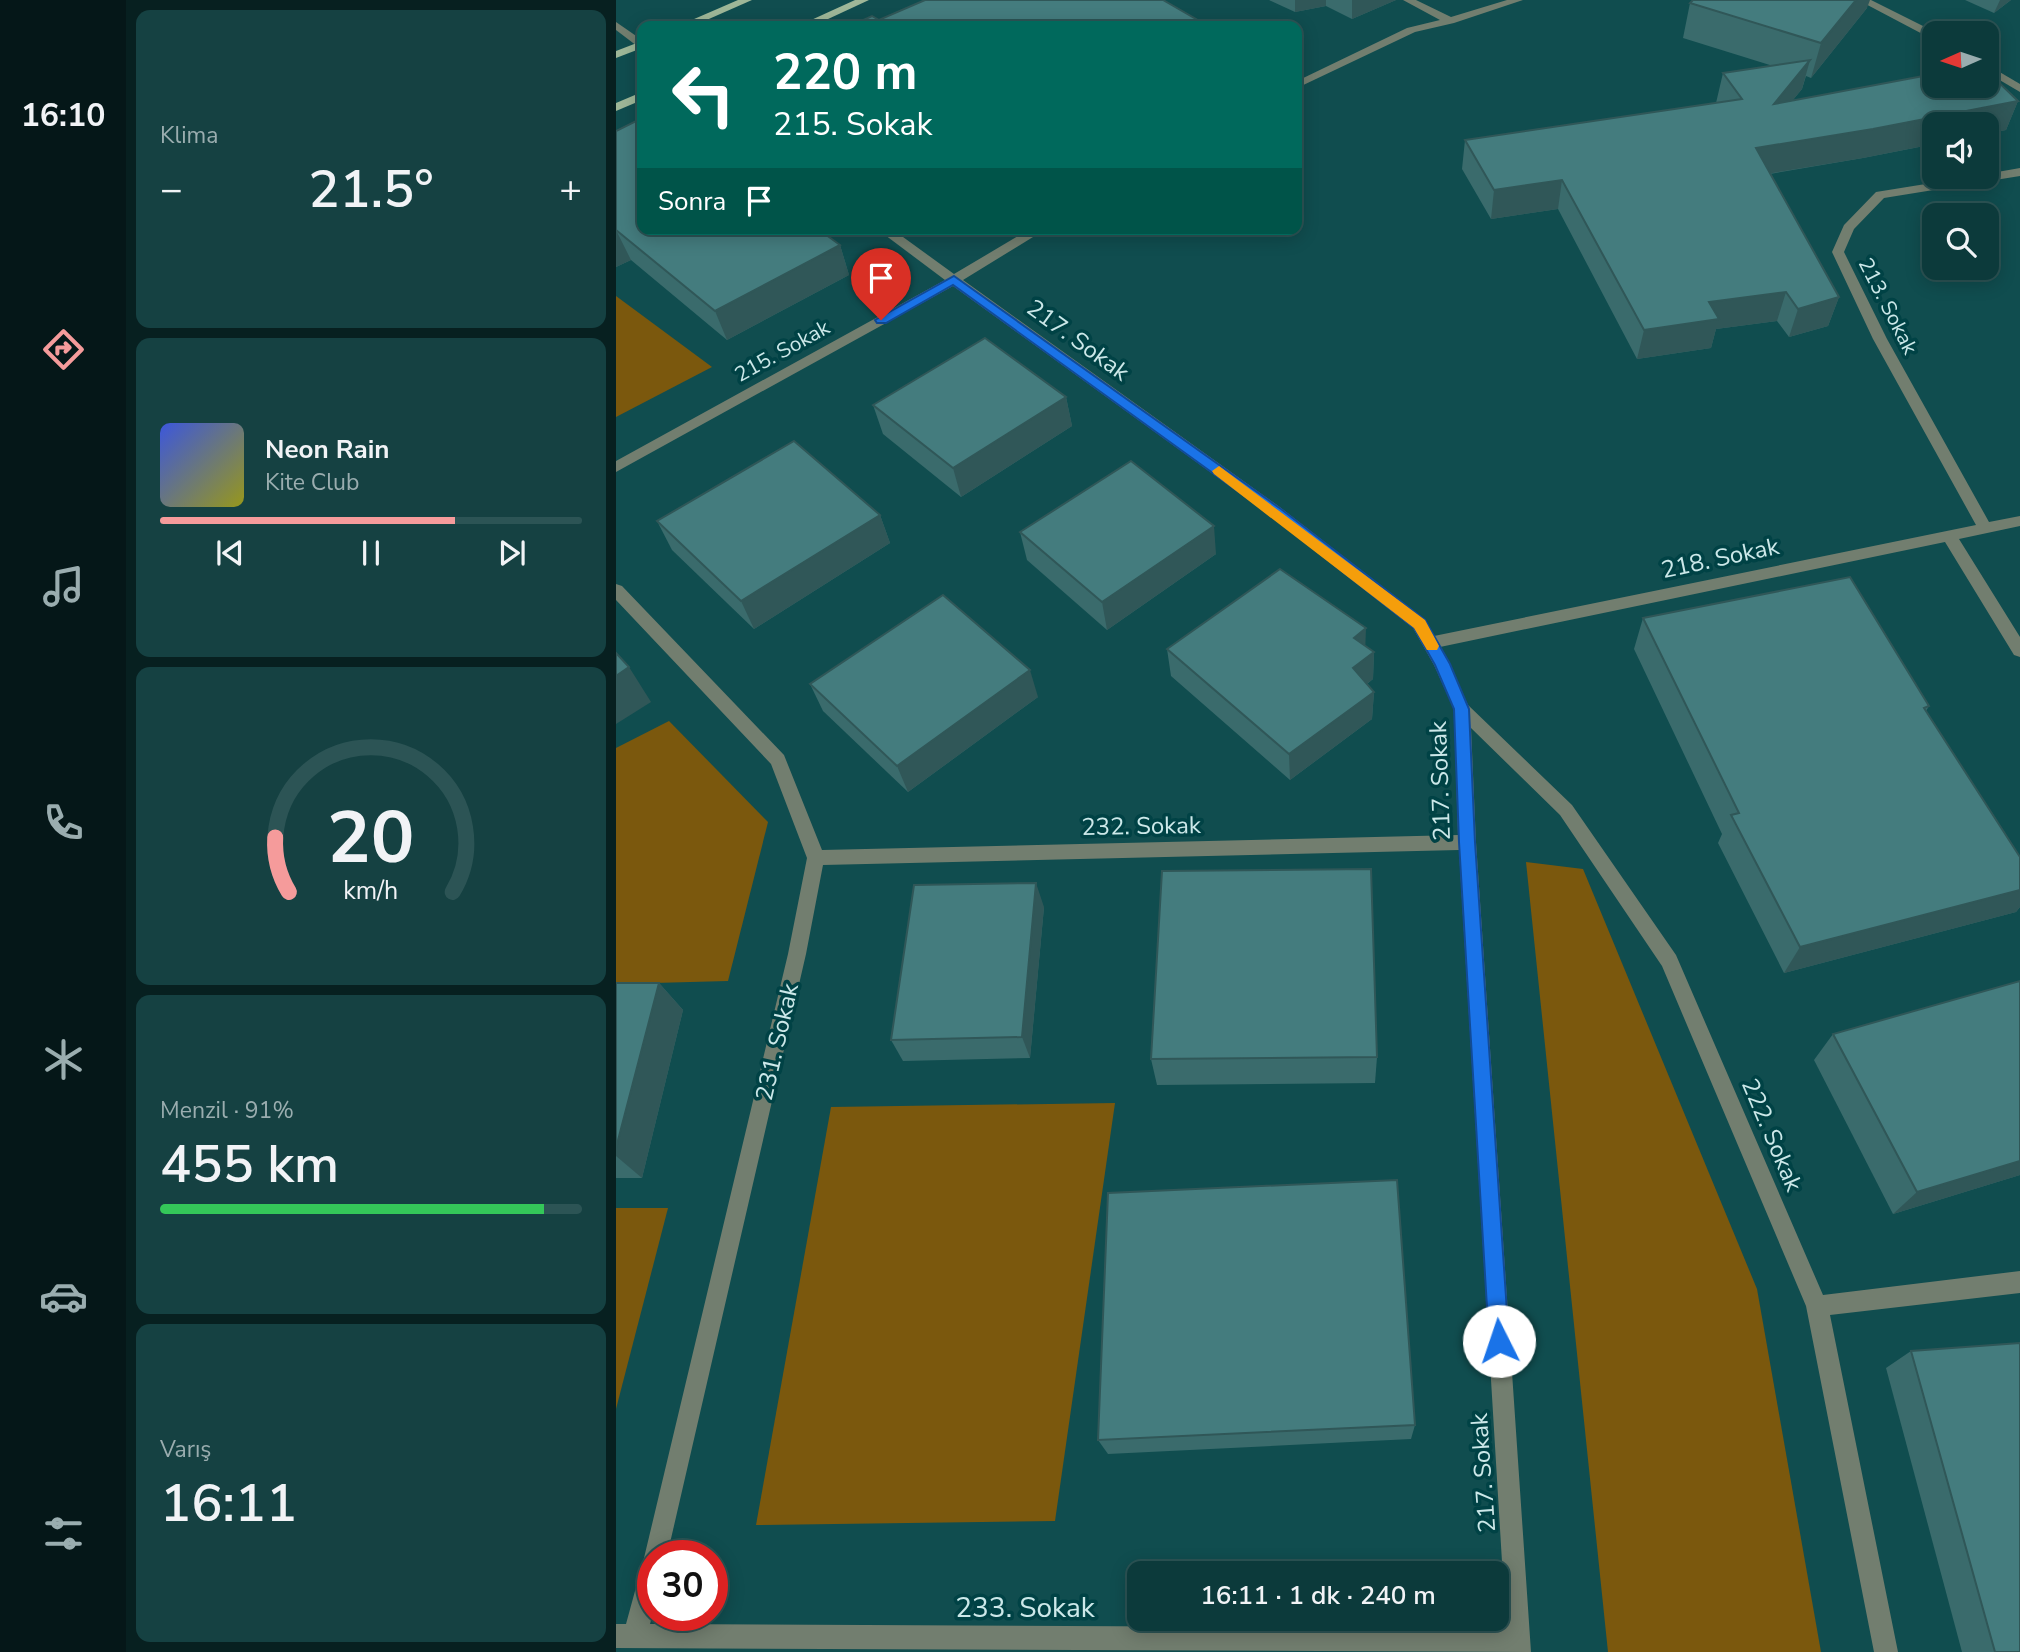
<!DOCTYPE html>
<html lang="tr">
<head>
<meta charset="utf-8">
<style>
  :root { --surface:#0c3a3b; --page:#154142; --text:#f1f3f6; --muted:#9aadaf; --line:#2c5455; --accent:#f59b9b }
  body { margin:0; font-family:"Nunito Sans",sans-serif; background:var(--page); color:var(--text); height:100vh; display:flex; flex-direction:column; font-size:26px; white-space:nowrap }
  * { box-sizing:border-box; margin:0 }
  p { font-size:23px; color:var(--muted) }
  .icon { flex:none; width:38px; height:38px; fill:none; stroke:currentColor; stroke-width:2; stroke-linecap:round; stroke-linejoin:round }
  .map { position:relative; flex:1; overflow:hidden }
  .side { display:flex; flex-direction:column; gap:10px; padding:10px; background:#072020; width:490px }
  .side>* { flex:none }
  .banner { position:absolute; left:21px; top:21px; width:665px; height:214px; border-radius:14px; box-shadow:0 4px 18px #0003,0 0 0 2px var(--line); background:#00695c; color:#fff; overflow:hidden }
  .needle { width:46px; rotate:267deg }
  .tools { position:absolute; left:1306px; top:21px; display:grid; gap:14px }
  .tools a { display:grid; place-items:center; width:77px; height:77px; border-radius:14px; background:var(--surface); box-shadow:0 4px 18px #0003,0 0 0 2px var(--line); font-size:35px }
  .speed { position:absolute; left:21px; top:1540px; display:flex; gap:14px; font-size:35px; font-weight:700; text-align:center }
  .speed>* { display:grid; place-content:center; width:91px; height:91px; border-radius:50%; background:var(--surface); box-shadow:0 4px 18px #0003,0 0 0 2px var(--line); line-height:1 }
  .speed .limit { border:10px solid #d22; background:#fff; color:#111 }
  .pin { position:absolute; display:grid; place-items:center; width:60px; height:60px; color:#fff; margin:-72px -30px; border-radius:50% 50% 50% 0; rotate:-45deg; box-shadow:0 0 7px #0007 }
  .pin .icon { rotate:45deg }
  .me { position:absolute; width:77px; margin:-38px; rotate:356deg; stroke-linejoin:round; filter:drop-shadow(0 0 5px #0008) }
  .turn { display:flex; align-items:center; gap:24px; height:147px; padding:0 21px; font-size:32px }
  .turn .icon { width:91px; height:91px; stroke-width:2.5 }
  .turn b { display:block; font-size:49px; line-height:60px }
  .then { display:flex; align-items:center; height:66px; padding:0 21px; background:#0003; gap:14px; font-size:26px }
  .big { font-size:52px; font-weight:600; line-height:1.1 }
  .side .card { flex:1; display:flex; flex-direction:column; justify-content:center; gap:10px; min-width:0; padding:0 24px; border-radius:14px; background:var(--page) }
  .side .dial { align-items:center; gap:0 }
  .dial svg { height:182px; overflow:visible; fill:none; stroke:var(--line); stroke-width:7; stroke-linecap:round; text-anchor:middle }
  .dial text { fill:var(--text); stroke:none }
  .song { display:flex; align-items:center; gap:21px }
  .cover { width:84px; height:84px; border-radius:10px; background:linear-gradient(135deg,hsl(230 70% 55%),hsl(60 70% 35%)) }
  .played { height:7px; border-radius:4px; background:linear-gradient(90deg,var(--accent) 70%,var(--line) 70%) }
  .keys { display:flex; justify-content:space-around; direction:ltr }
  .heat { display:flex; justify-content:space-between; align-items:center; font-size:38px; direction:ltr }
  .charge { height:10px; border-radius:5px; background:linear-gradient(90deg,#34c759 91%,var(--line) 0) }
  .trip { position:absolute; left:511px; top:1561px; width:382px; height:70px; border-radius:14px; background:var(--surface); box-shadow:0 4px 18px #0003,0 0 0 2px var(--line); font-weight:600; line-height:70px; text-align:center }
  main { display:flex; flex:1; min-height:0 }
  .menu { display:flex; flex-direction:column; width:126px; justify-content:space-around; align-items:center; background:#051718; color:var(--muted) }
  .menu .icon { width:49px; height:49px }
  .menu .on { color:var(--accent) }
  .menu b { font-size:32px; color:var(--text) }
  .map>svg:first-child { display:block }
  .green { fill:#7b580d }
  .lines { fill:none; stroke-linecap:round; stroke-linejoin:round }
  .minor { fill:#727e6f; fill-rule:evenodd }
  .major { fill:#9eb798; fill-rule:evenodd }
  .wall { fill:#3a6b6c }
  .shaded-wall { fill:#305758 }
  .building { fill:#447c7e; stroke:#305758; stroke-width:2 }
  .route { fill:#1a73e8; stroke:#114b97; stroke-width:2 }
  .slow { fill:#f59e0b }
  .labels { text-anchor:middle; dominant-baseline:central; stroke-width:7; stroke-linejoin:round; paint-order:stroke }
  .far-street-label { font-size:21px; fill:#cce8e9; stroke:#004245 }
  .street-label { font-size:24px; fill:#cce8e9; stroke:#004245 }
  .near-street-label { font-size:28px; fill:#cce8e9; stroke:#004245 }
</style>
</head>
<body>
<main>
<nav class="menu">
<b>16:10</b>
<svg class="icon on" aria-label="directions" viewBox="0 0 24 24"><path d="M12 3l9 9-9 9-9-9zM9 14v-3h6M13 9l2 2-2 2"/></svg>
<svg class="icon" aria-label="music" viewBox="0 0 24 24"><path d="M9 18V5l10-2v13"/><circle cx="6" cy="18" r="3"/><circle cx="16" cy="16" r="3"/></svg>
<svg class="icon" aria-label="phone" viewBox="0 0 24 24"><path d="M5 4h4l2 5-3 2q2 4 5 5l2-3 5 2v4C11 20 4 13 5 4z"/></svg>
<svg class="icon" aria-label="climate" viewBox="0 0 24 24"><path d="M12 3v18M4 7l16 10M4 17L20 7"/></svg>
<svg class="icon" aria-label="car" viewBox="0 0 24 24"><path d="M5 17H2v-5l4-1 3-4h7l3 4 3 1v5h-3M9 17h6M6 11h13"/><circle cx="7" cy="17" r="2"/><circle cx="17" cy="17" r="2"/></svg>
<svg class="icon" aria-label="filters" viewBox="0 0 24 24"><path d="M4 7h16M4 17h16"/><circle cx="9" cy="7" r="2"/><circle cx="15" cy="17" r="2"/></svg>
</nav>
<section class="side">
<div class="card"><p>Klima</p>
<div class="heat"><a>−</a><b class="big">21.5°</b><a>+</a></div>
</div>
<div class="card">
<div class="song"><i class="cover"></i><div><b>Neon Rain</b><p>Kite Club</p></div></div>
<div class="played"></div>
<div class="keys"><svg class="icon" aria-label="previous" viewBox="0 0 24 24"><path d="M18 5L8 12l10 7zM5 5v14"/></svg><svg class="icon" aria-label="pause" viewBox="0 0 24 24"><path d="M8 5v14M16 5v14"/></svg><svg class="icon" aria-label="next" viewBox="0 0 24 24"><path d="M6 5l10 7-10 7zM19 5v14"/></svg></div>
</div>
<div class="card dial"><svg viewBox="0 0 100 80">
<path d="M14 69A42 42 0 1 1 86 69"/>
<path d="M14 69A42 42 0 0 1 8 45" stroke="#f59b9b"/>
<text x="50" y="56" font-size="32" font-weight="700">20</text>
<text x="50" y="72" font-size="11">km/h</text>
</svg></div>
<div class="card"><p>Menzil · 91%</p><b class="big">455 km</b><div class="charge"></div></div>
<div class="card"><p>Varış</p><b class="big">16:11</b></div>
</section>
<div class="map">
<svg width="1404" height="1652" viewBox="0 0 1404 1652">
  <rect width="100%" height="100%" fill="#104d4f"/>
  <!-- green -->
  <g class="green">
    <polygon points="0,296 96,367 0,417"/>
    <polygon points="53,721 152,822 112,981 0,984 0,748"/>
    <polygon points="910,862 967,869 1141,1289 1205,1652 992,1652"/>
    <polygon points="499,1103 439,1521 140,1525 215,1107"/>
    <polygon points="0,1208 52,1208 0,1409"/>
  </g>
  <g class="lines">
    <!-- minor -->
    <g class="minor">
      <polygon points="787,0 800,0 835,17 891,0 907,0 838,23 799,32 681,88 681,81 791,28 824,20"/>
      <polygon points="1242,0 1255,0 1321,33 1318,33 1318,39 1314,38"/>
      <polygon points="0,22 26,40 26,47 21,46 0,30"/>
      <polygon points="1370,64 1404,84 1404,92 1370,72"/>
      <path d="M1404,168v8l-136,22 -30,31 -10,23 43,87 102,183 31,-6v10l-61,13 61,98v20l-6,-2 -69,-113 -505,105 28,58 104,100 104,150 147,340 197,-24v22l-190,22 68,337h-24l-68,-346 -144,-340 -102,-151 -89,-87 5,114 55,810 -915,-4v-24h10l18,-66 144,-604 19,-96 -36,-94 -155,-164v-16l6,2 162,169 38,95 636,-15 -4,-126 -20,-44 -21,-37 -142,-112 -318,-230 -337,186v-11l329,-181 -68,-51h15l62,45 76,-45h16l-83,51 318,228 144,112 9,16 542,-111 -103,-186 -41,-87 12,-27 32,-33 93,-15h17v-3zM843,850l47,778 -856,-4 3,-11v-57h14l139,-602 17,-89z"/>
    </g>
    <!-- major -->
    <g class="major">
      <polygon points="122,0 136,0 77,26 62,26"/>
      <polygon points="239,0 253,0 197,26 182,26"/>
      <polygon points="26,41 26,48 0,58 0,51"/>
      <polygon points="26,92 26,100 0,111 0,103"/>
    </g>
  </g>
  <!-- wall -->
  <g class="wall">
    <polygon points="653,0 780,0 736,19 710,6 679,12"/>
    <polygon points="1349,0 1395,0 1378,13"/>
    <polygon points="1074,3 1251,8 1195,78 1190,76 1186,89 1176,101 1402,101 1390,130 1247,158 1154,174 1223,297 1212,326 1173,337 1161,321 1100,329 1095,348 1021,359 942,209 875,219 846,169 849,140 1100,103 1107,73 1157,66 1067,38"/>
    <polygon points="0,131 224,245 233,275 111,340 15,260 0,267"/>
    <polygon points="450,397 456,426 345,497 267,434 257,405"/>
    <polygon points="264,515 274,543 138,629 56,550 41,521"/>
    <polygon points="404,532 600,554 491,630 411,560"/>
    <polygon points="1027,618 1313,706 1310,711 1404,857 1404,907 1400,912 1168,973 1102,843 1106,834 1018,649"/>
    <polygon points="749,646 758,652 757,679 751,684 758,692 756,719 674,780 555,676 551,649"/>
    <polygon points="194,684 422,697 292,792 207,711"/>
    <polygon points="428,907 414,1058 287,1061 275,1040"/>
    <polygon points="0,983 43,983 67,1010 26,1178 0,1178"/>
    <polygon points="1217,1034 1404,1175 1277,1214 1198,1060"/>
    <polygon points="761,1057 759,1083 541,1085 535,1059"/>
    <polygon points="1295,1351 1404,1652 1346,1652 1270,1368"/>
    <polygon points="799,1425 795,1439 492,1454 482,1440"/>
  </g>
  <!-- shaded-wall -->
  <g class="shaded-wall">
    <polygon points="679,0 710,0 710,6 679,12"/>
    <polygon points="736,0 780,0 736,19"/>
    <polygon points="1240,0 1254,0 1251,8 1195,78 1205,43"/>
    <polygon points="1384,0 1395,0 1378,13"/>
    <polygon points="1194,60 1186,89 1150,133 1158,104"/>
    <polygon points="1402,101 1390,130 1370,134 1370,124 1318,124 1318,144 1247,158 1132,177 1140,148"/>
    <polygon points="946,180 942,209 875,219 878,190"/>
    <polygon points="0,230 15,260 0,267"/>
    <polygon points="224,245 233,275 111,340 99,311"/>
    <polygon points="1170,292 1161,321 1100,329 1095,348 1021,359 1028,330 1093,302"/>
    <polygon points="1223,297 1212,326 1173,337 1182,309"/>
    <polygon points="450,397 456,426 345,497 337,468"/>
    <polygon points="264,515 274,543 138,629 125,601"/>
    <polygon points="598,526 600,554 491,630 486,602"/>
    <polygon points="750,628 749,655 738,638"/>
    <polygon points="758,652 757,679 736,695 737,668"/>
    <polygon points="13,667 35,702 0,724 0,676"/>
    <polygon points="414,670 422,697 292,792 281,766"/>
    <polygon points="758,692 756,719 674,780 673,754"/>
    <polygon points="420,883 428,907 414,1058 406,1037"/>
    <polygon points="1404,890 1404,907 1400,912 1168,973 1184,947"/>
    <polygon points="43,983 67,1010 26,1178 0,1156 0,1148"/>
    <polygon points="1404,1161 1404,1175 1277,1214 1301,1192"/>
  </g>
  <!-- building -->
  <g class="building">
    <polygon points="309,0 547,0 592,26 234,26 256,16 263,20"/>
    <polygon points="1077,0 1240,0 1205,43 1074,3"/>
    <polygon points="1194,60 1158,104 1318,74 1318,86 1370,86 1370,70 1402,101 1257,129 1140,148 1223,297 1182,309 1170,292 1093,302 1103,319 1028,330 946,180 878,190 849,140 1126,99 1107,73"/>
    <polygon points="26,118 26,229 202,229 224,245 99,311 0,230 0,131"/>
    <polygon points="369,338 450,397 337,468 257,405"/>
    <polygon points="178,441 264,515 125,601 41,521"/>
    <polygon points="515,461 598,526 486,602 404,532"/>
    <polygon points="664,569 750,628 738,638 758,652 737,668 758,692 673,754 551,649"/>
    <polygon points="1234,577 1313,706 1308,708 1404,857 1404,890 1184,947 1115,815 1123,813 1027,618"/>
    <polygon points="327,595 414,670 281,766 194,684"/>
    <polygon points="0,653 13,667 0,676"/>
    <polygon points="755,869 761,1057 535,1059 546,871"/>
    <polygon points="420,883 406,1037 275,1040 298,885"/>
    <polygon points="1404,981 1404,1161 1301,1192 1217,1034"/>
    <polygon points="0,983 43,983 0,1148"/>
    <polygon points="781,1180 799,1425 482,1440 492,1193"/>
    <polygon points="1404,1343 1404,1652 1379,1652 1295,1351"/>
  </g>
  <!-- route -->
  <polygon class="route" points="338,276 665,509 809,620 834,664 853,709 859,842 893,1341 890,1348 883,1351 876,1348 873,1341 843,842 838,709 819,665 798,628 656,516 337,285 270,323 261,323 259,320"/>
  <!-- slow -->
  <polygon class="slow" points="603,466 809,620 823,646 821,650 811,650 798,628 598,474 596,471"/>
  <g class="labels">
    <!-- far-street labels -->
    <g class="far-street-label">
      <text transform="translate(1272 306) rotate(63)">213. Sokak</text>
      <text transform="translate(166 351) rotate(-29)">215. Sokak</text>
    </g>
    <!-- street labels -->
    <g class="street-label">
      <text transform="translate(462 340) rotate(36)">217. Sokak</text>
      <text transform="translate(1104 558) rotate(-12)">218. Sokak</text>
      <text transform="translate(824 781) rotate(-92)">217. Sokak</text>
      <text transform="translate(525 826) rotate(-1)">232. Sokak</text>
      <text transform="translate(161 1042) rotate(-77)">231. Sokak</text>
      <text transform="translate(1156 1135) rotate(67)">222. Sokak</text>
      <text transform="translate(867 1473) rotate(-94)">217. Sokak</text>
    </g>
    <!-- near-street labels -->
    <g class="near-street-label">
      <text x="409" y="1608">233. Sokak</text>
    </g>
  </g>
</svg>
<div class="tools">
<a><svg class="needle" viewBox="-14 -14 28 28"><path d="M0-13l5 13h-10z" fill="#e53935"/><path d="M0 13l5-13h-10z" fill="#9aadaf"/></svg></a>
<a><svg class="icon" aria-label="sound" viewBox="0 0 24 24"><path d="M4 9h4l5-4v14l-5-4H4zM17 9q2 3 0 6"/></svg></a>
<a><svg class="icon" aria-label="search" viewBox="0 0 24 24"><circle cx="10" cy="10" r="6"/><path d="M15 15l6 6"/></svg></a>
</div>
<div class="speed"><div class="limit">30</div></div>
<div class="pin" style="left:265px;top:320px;background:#d93025"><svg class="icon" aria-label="arrive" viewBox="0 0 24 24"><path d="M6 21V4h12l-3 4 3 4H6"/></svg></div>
<svg class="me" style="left:883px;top:1341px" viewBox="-20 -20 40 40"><circle r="19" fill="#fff"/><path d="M0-13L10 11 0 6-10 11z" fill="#1a73e8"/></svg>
<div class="trip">16:11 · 1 dk · 240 m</div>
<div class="banner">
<div class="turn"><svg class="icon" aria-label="left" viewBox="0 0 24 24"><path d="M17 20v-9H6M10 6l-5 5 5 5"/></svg><div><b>220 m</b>215. Sokak</div></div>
<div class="then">Sonra<svg class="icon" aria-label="arrive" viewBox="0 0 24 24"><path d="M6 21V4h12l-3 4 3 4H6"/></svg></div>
</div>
</div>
</main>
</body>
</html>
